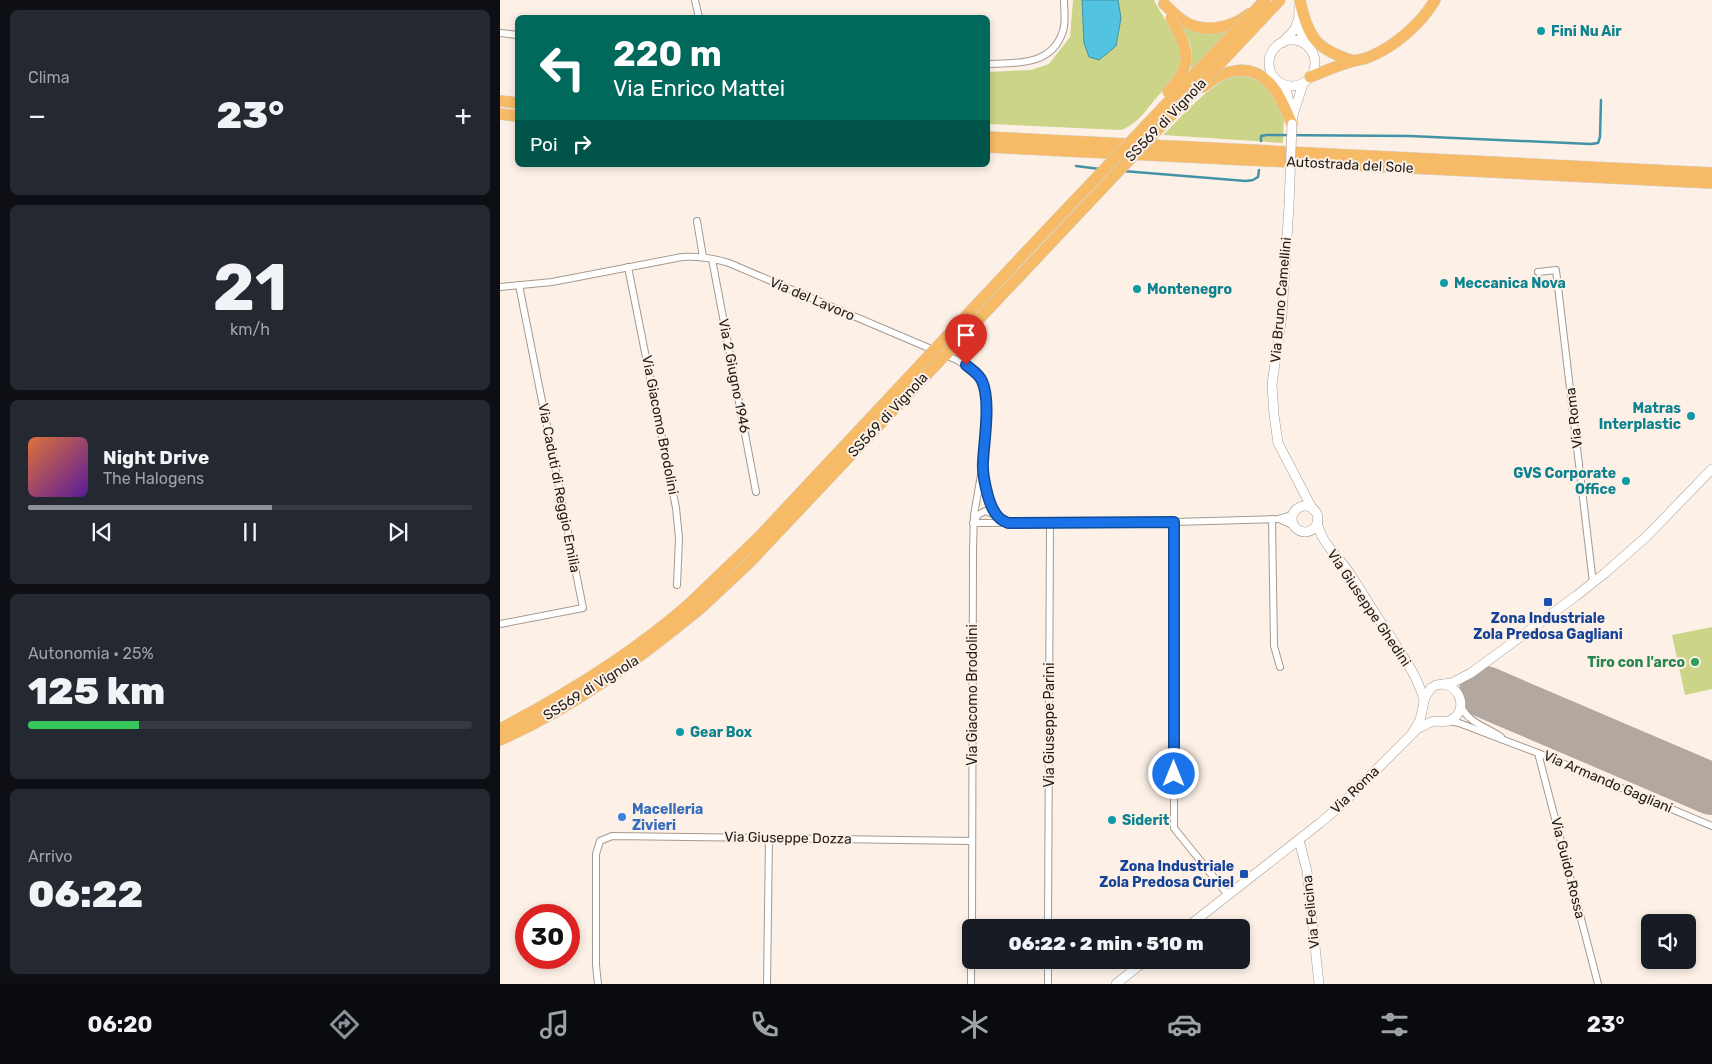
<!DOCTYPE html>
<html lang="it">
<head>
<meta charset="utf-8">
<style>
  :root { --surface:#171b24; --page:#242831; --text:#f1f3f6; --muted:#9ea1a6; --line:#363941; --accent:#8c9099 }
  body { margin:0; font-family:Rubik,sans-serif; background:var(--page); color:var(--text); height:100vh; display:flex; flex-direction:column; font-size:19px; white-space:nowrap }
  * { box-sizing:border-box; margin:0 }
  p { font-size:16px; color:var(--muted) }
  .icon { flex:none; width:28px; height:28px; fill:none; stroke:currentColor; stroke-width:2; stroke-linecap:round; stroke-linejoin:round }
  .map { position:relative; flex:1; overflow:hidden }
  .sheet { display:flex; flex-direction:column; gap:10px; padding:10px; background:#0d0f14; width:500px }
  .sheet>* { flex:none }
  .top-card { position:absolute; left:15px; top:15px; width:475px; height:152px; border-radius:8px; box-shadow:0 2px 8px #0003; background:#00695c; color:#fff; overflow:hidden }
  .tools { position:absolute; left:1141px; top:914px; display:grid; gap:10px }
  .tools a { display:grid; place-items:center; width:55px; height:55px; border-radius:8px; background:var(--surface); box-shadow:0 2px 8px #0003; font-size:25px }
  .speed { position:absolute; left:15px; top:904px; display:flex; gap:10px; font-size:25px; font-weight:700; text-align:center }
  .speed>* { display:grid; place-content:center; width:65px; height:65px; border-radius:50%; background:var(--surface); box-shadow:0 2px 8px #0003; line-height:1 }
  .speed .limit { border:8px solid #d22; background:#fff; color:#111 }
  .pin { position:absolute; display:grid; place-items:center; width:42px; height:42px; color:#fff; margin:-51px -21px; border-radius:50% 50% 50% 0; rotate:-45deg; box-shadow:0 0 5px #0007 }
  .pin .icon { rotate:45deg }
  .me { position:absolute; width:55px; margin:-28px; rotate:0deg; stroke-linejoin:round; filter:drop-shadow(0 0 4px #0008) }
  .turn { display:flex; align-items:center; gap:18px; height:105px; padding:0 15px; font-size:22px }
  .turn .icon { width:65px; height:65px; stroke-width:2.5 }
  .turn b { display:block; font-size:35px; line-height:42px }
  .then { display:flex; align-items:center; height:48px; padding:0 15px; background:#0003; gap:10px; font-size:19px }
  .big { font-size:38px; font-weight:800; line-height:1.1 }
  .sheet .tile { flex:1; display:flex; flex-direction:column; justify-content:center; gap:8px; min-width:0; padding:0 18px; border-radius:8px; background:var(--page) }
  .sheet .dial { align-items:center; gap:0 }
  .dial b { font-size:65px; line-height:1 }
  .song { display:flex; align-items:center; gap:15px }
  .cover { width:60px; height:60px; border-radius:8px; background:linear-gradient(135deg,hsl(20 70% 55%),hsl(270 70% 35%)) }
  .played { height:5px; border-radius:2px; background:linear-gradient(90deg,var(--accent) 55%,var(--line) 55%) }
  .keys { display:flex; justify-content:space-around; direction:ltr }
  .heat { display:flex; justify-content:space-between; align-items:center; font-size:28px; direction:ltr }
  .charge { height:8px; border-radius:4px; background:linear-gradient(90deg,#34c759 25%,var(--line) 0) }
  .trip { position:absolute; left:462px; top:919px; width:288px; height:50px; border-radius:8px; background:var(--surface); box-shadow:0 2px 8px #0003; font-weight:800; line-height:50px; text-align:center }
  .menu { display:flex; height:80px; justify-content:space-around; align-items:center; background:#090b0e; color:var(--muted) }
  .menu .icon { width:35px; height:35px }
  .menu .on { color:var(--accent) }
  .menu b { font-size:22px; color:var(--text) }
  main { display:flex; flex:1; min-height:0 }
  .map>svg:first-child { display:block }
  .green { fill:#ccd488 }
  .water { fill:#52c4e1; stroke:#4392a5 }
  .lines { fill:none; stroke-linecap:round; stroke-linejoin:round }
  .stream { stroke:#4392a5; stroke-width:2.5 }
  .runway { stroke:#b2a8a0; stroke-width:52 }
  .street-casing { stroke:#a59a91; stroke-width:8 }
  .secondary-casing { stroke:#a59a91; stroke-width:10 }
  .highway-casing { stroke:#d2d2d1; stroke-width:12 }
  .street { stroke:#fff; stroke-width:6 }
  .secondary { stroke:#fff; stroke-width:9 }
  .highway { stroke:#f7bb67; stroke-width:11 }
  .secondary-bridge-casing { stroke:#a59a91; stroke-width:10; stroke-linecap:butt }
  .highway-bridge-casing { stroke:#d2d2d1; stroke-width:12; stroke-linecap:butt }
  .secondary-bridge { stroke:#fff; stroke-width:9 }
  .highway-bridge { stroke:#f7bb67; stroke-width:11 }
  .route-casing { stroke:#114b97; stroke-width:12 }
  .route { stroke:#1a73e8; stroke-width:9 }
  .culture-dot { fill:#0f9aa8; stroke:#fdf1e7; stroke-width:2 }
  .transit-dot { fill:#1a4fb4; stroke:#fdf1e7; stroke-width:2 }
  .leisure-dot { fill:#2e9e5b; stroke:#fdf1e7; stroke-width:2 }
  .shop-dot { fill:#3f7fe0; stroke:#fdf1e7; stroke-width:2 }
  .labels { text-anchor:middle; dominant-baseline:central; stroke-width:4; stroke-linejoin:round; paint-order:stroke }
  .culture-label { font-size:14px; font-weight:bold; fill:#0d838f; stroke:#fdf1e7; text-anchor:start }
  .street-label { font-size:14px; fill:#201c18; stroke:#fdf1e7 }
  .transit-label { font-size:14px; font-weight:bold; fill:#164399; stroke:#fdf1e7 }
  .leisure-label { font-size:14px; font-weight:bold; fill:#27864d; stroke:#fdf1e7; text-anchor:end }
  .shop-label { font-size:14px; font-weight:bold; fill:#366cbe; stroke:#fdf1e7; text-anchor:start }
</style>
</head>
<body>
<main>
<section class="sheet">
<div class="tile"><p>Clima</p>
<div class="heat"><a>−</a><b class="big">23°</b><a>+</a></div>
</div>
<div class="tile dial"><b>21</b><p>km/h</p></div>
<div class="tile">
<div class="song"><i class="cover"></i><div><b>Night Drive</b><p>The Halogens</p></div></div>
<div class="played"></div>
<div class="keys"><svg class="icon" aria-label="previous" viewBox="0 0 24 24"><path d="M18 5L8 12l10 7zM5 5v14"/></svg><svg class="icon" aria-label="pause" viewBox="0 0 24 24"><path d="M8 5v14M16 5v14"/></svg><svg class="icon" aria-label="next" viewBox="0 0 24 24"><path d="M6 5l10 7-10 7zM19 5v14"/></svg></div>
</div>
<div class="tile"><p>Autonomia · 25%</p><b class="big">125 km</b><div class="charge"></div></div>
<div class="tile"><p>Arrivo</p><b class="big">06:22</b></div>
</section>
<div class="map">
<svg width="1212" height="984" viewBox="0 0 1212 984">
  <rect width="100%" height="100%" fill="#fdf1e7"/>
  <!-- green -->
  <g class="green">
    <path d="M573,0h81c9,19 35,49 25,70 -5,11 -14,18 -22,27 -12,14 -18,26 -36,33l-133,-6v-52l43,-2 18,-6 21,-27z"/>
    <path d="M675,18l55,11 -40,43c5,-26 0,-32 -15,-54z"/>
    <path d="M733,75l19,1 12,5 20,32 -1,30 -120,-8c23,-23 41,-45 70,-60z"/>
    <polygon points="1212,627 1212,689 1185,695 1172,635"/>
  </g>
  <!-- water -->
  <polygon class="water" points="582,0 618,0 621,18 616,46 599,60 589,57 584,43"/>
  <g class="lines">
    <!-- stream -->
    <g class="stream">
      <polyline points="761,141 761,136 767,135 910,136 1091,144 1098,143 1100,137 1101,100"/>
      <polyline points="576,166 600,169"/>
      <polyline points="623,171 746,181 753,180 758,177 759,170"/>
    </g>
    <!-- runway -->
    <polyline class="runway" points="985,692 1212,789"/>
    <defs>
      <g id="street">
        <polyline points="195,0 199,18"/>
        <polyline points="0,33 18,35"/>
        <path d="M488,64c29,-1 64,2 75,-33 3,-9 1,-22 1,-31"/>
        <polyline points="197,221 203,257"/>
        <polyline points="212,259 256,492"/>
        <polyline points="128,267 176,508 179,538 177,585"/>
        <polyline points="1038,272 1056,270 1093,583"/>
        <path d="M0,287l52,-5 130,-25c16,-1 31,1 47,6l228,97 17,11 7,8 5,16 -1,57 -11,63 -1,34 -1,379"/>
        <path d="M484,470c3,18 4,44 22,52"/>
        <polyline points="772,519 774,646 780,667"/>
        <polyline points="779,519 794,526"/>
        <polyline points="475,520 478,515 485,511 496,515"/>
        <polyline points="674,522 674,828 728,895"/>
        <polyline points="473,523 674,522 778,519 789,516 795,511"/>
        <polyline points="0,624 83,608 19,285"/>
        <path d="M961,706c7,17 26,21 40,31"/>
        <polyline points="949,721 959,723 1038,753 1212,826"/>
        <polyline points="1038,753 1098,984"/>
        <polyline points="548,928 550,523"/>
        <polyline points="98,984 96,965 96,854 100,841 112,836 472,841"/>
        <polyline points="267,984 269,838"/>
        <polyline points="471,984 471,960"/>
        <polyline points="548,984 548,960"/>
      </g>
      <g id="secondary">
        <path d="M799,8c-1,14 0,25 8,37"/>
        <circle cx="792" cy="63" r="23"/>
        <polyline points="782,43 795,29 798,20"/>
        <polyline points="785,85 792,114"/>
        <polyline points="792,124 793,115 803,84"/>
        <polyline points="789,206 782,315 772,384 774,415 778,443 813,510"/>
        <circle cx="805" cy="519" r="13"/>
        <path d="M817,521c3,21 20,34 32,51 12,19 24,39 37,58 14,22 31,44 38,70"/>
        <polyline points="913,732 920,720 925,697 931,688 936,685 952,683 971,673 1076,596 1105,573 1146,537 1212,469"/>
        <polyline points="799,840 807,871 819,984"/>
        <path d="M686,928l134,-105 21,-18 76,-76c6,-3 12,-7 18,-8 6,0 11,2 16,-1 17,-10 10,-32 -7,-36"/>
        <polyline points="616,984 646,960"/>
      </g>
      <g id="highway">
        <path d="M800,1c8,37 17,49 54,60"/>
        <path d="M664,4c7,6 15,16 25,20 20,9 43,3 60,-10"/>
        <path d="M810,77c13,-5 26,-11 40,-15 6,-2 12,-2 19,-5 25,-10 52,-33 66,-57"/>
        <path d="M703,87c22,-18 48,-26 69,-1 9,11 14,25 20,38"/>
        <polyline points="0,101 18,103"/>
        <polyline points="0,114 18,116"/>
        <polyline points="488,137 1212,173"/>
        <polyline points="488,147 1212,183"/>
        <path d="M0,729c67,-35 131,-74 188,-124"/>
        <path d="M0,740c75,-33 140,-82 202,-133"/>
      </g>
    </defs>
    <!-- street casing -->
    <use href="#street" class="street-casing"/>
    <!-- secondary casing -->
    <use href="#secondary" class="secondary-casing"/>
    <!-- highway casing -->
    <use href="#highway" class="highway-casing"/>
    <!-- street -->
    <use href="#street" class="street"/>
    <!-- secondary -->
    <use href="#secondary" class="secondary"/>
    <!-- highway -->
    <use href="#highway" class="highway"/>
    <defs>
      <polyline id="secondary-bridge" points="789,206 792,124"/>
      <g id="highway-bridge">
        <path d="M668,92c27,-29 20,-42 3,-74"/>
        <polyline points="188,605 258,538 539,238 765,0"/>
        <polyline points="202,607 250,562 780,0"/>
      </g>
    </defs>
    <!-- secondary-bridge casing -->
    <use href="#secondary-bridge" class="secondary-bridge-casing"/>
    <!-- highway-bridge casing -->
    <use href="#highway-bridge" class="highway-bridge-casing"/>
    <!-- secondary-bridge -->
    <use href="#secondary-bridge" class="secondary-bridge"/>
    <!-- highway-bridge -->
    <use href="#highway-bridge" class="highway-bridge"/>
  </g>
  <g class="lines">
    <defs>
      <path id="route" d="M466,365c6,5 13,9 16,16 9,20 2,59 1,81 -1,12 5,42 13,52 3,5 7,7 12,9l166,-1v252"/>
    </defs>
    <!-- route casing -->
    <use href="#route" class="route-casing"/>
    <!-- route -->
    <use href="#route" class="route"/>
  </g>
  <!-- markers -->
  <g class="culture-dot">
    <circle cx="1041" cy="31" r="5"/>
    <circle cx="944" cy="283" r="5"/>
    <circle cx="637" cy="289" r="5"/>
    <circle cx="1191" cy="416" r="5"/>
    <circle cx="1126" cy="481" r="5"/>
    <circle cx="180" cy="732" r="5"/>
    <circle cx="612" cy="820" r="5"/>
  </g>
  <g class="transit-dot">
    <rect x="1043" y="597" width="10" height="10" rx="2.5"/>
    <rect x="739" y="869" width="10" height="10" rx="2.5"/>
  </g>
  <circle class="leisure-dot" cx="1195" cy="662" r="5"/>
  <circle class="shop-dot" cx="122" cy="817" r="5"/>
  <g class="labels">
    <!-- culture labels -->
    <g class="culture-label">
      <text x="1051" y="31">Fini Nu Air</text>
      <text x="954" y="283">Meccanica Nova</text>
      <text x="647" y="289">Montenegro</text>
      <text x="1181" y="408" text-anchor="end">Matras<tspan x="1181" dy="16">Interplastic</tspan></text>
      <text x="1116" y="473" text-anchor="end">GVS Corporate<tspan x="1116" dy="16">Office</tspan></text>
      <text x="190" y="732">Gear Box</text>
      <text x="622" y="820">Siderit</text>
    </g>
    <!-- street labels -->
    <g class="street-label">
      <text transform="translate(666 120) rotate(-46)">SS569 di Vignola</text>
      <text transform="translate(850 165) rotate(3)">Autostrada del Sole</text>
      <text transform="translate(312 299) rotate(23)">Via del Lavoro</text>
      <text transform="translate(781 300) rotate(-85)">Via Bruno Camellini</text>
      <text transform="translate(234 376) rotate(79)">Via 2 Giugno 1946</text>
      <text transform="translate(388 415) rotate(-47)">SS569 di Vignola</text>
      <text transform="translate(1074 418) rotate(-97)">Via Roma</text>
      <text transform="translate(160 425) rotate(79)">Via Giacomo Brodolini</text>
      <text transform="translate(59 488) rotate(79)">Via Caduti di Reggio Emilia</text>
      <text transform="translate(869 608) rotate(56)">Via Giuseppe Ghedini</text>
      <text transform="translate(91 688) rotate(-32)">SS569 di Vignola</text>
      <text transform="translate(472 695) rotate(-90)">Via Giacomo Brodolini</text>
      <text transform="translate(549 725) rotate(-90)">Via Giuseppe Parini</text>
      <text transform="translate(1108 782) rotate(23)">Via Armando Gagliani</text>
      <text transform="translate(855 790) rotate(-44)">Via Roma</text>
      <text transform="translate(288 838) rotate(1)">Via Giuseppe Dozza</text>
      <text transform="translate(1068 868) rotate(76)">Via Guido Rossa</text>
      <text transform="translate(811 912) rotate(-96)">Via Felicina</text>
    </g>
    <!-- transit labels -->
    <g class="transit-label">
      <text x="1048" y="618">Zona Industriale<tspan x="1048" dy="16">Zola Predosa Gagliani</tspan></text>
      <text x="734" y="866" text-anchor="end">Zona Industriale<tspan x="734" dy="16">Zola Predosa Curiel</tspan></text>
    </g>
    <!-- leisure labels -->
    <g class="leisure-label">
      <text x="1185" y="662">Tiro con l'arco</text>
    </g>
    <!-- shop labels -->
    <g class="shop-label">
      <text x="132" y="809">Macelleria<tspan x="132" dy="16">Zivieri</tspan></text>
    </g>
  </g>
</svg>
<div class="tools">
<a><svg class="icon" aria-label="sound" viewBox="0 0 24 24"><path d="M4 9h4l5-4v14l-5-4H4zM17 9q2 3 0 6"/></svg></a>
</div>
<div class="speed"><div class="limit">30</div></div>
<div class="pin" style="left:466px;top:365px;background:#d93025"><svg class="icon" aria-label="arrive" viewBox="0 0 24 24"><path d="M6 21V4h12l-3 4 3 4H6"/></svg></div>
<svg class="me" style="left:674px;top:774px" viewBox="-20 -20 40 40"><circle r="17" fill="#1a73e8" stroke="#fff" stroke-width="3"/><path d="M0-11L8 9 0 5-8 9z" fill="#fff"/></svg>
<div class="trip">06:22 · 2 min · 510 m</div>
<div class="top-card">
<div class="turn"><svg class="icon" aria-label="left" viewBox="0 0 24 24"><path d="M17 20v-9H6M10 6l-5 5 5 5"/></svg><div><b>220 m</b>Via Enrico Mattei</div></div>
<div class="then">Poi<svg class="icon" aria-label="right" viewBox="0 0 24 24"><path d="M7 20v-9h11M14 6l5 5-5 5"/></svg></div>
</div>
</div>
</main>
<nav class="menu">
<b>06:20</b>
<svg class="icon on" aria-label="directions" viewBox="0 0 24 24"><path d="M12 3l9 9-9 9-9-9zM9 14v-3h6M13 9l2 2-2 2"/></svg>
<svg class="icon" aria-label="music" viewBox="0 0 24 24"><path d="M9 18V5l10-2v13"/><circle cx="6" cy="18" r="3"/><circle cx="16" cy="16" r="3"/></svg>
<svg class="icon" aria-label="phone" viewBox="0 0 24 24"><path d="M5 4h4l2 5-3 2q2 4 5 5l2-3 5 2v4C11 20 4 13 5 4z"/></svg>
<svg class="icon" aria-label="climate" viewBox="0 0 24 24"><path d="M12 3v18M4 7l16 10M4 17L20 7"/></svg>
<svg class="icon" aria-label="car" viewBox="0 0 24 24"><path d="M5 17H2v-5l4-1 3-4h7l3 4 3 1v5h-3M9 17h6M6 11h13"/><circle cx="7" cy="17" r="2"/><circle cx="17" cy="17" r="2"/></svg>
<svg class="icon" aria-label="filters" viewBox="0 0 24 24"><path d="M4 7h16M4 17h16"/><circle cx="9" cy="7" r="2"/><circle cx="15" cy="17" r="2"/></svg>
<b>23°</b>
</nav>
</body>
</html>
